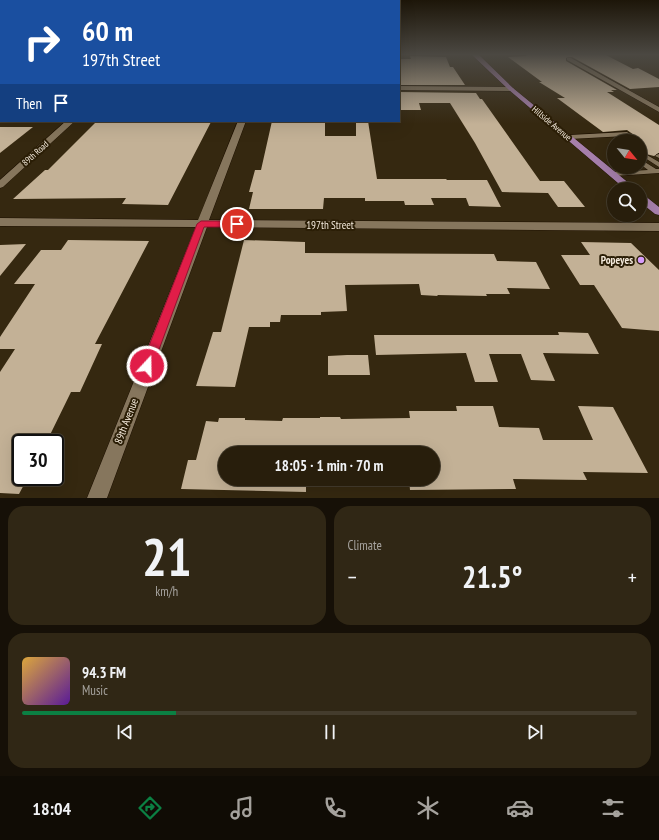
<!DOCTYPE html>
<html lang="en">
<head>
<meta charset="utf-8">
<style>
  :root { --surface:#281e0c; --page:#302715; --text:#f1f3f6; --muted:#a5a29d; --line:#443c2d; --accent:#0b8043 }
  body { margin:0; font-family:"PT Sans Narrow",sans-serif; background:var(--page); color:var(--text); height:100vh; display:flex; flex-direction:column; font-size:15px; white-space:nowrap }
  * { box-sizing:border-box; margin:0 }
  p { font-size:13px; color:var(--muted) }
  .icon { flex:none; width:22px; height:22px; fill:none; stroke:currentColor; stroke-width:2; stroke-linecap:round; stroke-linejoin:round }
  .map { position:relative; height:498px; overflow:hidden }
  .panel { display:flex; flex-direction:column; gap:8px; padding:8px; background:#161007; flex:1 }
  .panel>* { flex:none }
  .top-card { position:absolute; left:0px; top:0px; width:400px; height:122px; box-shadow:0 4px 16px #0002,0 0 0 1px var(--line); background:#1a4fa0; color:#fff; overflow:hidden }
  .needle { width:26px; rotate:120deg }
  .buttons { position:absolute; left:607px; top:134px; display:grid; gap:8px }
  .buttons a { display:grid; place-items:center; width:40px; height:40px; border-radius:50%; background:var(--surface); box-shadow:0 4px 16px #0002,0 0 0 1px var(--line); font-size:20px }
  .speed { position:absolute; left:12px; top:434px; display:flex; gap:8px; font-size:20px; font-weight:700; text-align:center }
  .speed>* { display:grid; place-content:center; width:52px; height:52px; border-radius:50%; background:var(--surface); box-shadow:0 4px 16px #0002,0 0 0 1px var(--line); line-height:1 }
  .speed .limit { border:2px solid #111; border-radius:6px; background:#fff; color:#111 }
  .pin { position:absolute; display:grid; place-items:center; width:34px; height:34px; color:#fff; margin:-17px; border:2px solid #fff; border-radius:50%; box-shadow:0 1px 4px #0007 }
  .me { position:absolute; width:44px; margin:-22px; rotate:21deg; stroke-linejoin:round; filter:drop-shadow(0 0 3px #0008) }
  .turn { display:flex; align-items:center; gap:14px; height:84px; padding:0 16px; font-size:18px }
  .turn .icon { width:52px; height:52px; stroke-width:2.5 }
  .turn b { display:block; font-size:28px; line-height:34px }
  .then { display:flex; align-items:center; height:38px; padding:0 16px; background:#0003; gap:8px; font-size:15px }
  .big { font-size:30px; font-weight:700; line-height:1.1 }
  .panel .tile { flex:1; display:flex; flex-direction:column; justify-content:center; gap:6px; min-width:0; padding:0 14px; border-radius:16px; background:var(--page) }
  .panel .dial { align-items:center; gap:0 }
  .dial b { font-size:52px; line-height:1 }
  .song { display:flex; align-items:center; gap:12px }
  .cover { width:48px; height:48px; border-radius:6px; background:linear-gradient(135deg,hsl(40 70% 55%),hsl(270 70% 35%)) }
  .played { height:4px; border-radius:2px; background:linear-gradient(90deg,var(--accent) 25%,var(--line) 25%) }
  .keys { display:flex; justify-content:space-around; direction:ltr }
  .heat { display:flex; justify-content:space-between; align-items:center; font-size:22px; direction:ltr }
  .panel .tiles { flex:1; display:grid; gap:8px; grid-template-columns:1fr 1fr }
  .tile:last-child { grid-column:span 2 }
  .trip { position:absolute; left:218px; top:446px; width:222px; height:40px; border-radius:20px; background:var(--surface); box-shadow:0 4px 16px #0002,0 0 0 1px var(--line); font-weight:700; line-height:40px; text-align:center }
  .tab-bar { display:flex; height:64px; justify-content:space-around; align-items:center; background:#100c05; color:var(--muted) }
  .tab-bar .icon { width:28px; height:28px }
  .tab-bar .current { color:var(--accent) }
  .tab-bar b { font-size:18px; color:var(--text) }
  .map>svg:first-child { display:block }
  .building { fill:#c3b196 }
  .lines { fill:none; stroke-linecap:round; stroke-linejoin:round }
  .service-casing { stroke:#1d1000; stroke-width:1 }
  .minor-casing { stroke:#1d1000; stroke-width:1 }
  .primary-casing { stroke:#1d1000; stroke-width:1 }
  .service { fill:#86765d; fill-rule:evenodd }
  .minor { fill:#86765d; fill-rule:evenodd }
  .primary { fill:#a67fac; fill-rule:evenodd }
  .route { fill:#e11d48; stroke:#92132f }
  .poi-dot { fill:#d59cfb; stroke:#2b1e06; stroke-width:1.5 }
  .labels { text-anchor:middle; dominant-baseline:central; stroke-width:4; stroke-linejoin:round; paint-order:stroke }
  .far-street-label { font-size:9px; fill:#f4eadc; stroke:#2b1e06 }
  .street-label { font-size:11px; fill:#f4eadc; stroke:#2b1e06 }
  .poi-label { font-size:11px; font-weight:bold; fill:#f4eadc; stroke:#2b1e06; text-anchor:end }
</style>
</head>
<body>
<div class="map">
<svg width="659" height="498" viewBox="0 0 659 498">
  <rect width="100%" height="100%" fill="#352810"/>
  <!-- building -->
  <g class="building">
    <polygon points="527,54 604,54 633,69 638,68 659,79 659,87 630,89 572,57 566,58 566,61 617,90 611,90 614,92 607,92 659,125 659,153 654,156 646,154 644,157 640,157 641,140 627,130 603,132 557,98 565,98 539,82 542,82 508,57 526,56"/>
    <polygon points="410,56 446,57 450,67 453,67 465,85 399,85 399,59 411,59"/>
    <polygon points="399,92 476,93 480,99 482,99 540,181 564,181 585,207 558,207 548,193 502,192 475,143 450,103 419,103 421,110 399,110"/>
    <polygon points="272,121 325,121 325,136 356,136 356,121 368,121 377,179 446,179 447,180 487,180 501,207 469,206 466,198 431,198 434,205 405,205 404,201 365,201 365,198 324,198 323,209 249,209 253,192 249,192 255,170 261,170"/>
    <polygon points="96,122 156,121 211,122 168,205 122,204 126,198 13,199 45,170 48,170"/>
    <polygon points="0,127 33,127 0,153"/>
    <polygon points="68,240 149,241 95,344 102,344 80,392 71,392 47,441 21,441 21,477 28,477 19,494 0,493 0,372 15,349 0,349 0,337 35,284 14,284 41,250 61,250"/>
    <polygon points="244,240 305,242 305,253 494,254 497,261 536,262 550,289 507,288 510,294 486,294 487,296 437,295 438,296 421,295 419,284 345,285 347,311 321,312 321,315 281,315 280,322 270,322 270,327 249,327 235,387 196,386 213,332 221,332"/>
    <polygon points="581,242 631,243 659,270 659,331 622,328 594,285 580,285 561,255 590,255"/>
    <polygon points="26,244 0,276 0,245"/>
    <polygon points="558,332 588,333 599,354 543,353 555,381 531,380 521,354 489,354 498,382 475,382 466,353 376,355 374,335 559,335"/>
    <polygon points="347,355 368,355 370,375 328,375 328,356"/>
    <polygon points="456,406 493,406 499,427 539,428 543,440 593,440 578,406 613,407 648,473 583,472 587,480 513,479 516,489 410,490 409,479 433,479 433,453 225,453 225,479 306,479 306,492 181,489 188,460 196,460 206,421 218,422 219,418 245,418 245,420 282,421 283,418 320,418 320,417 340,417 341,419 410,418 409,411 457,411"/>
  </g>
  <g class="lines">
    <defs>
      <g id="service">
        <polygon points="627,132 640,141 633,141 626,136 570,139 567,137 570,135"/>
        <polygon points="659,154 659,158 655,156 656,155"/>
        <polygon points="647,155 659,162 659,167 645,158 645,156"/>
        <polygon points="640,159 656,169 659,169 659,173 613,176 610,174 613,172 648,170 640,164"/>
      </g>
      <g id="minor">
        <polygon points="567,58 571,58 659,107 659,112 567,60"/>
        <rect x="0" y="85" width="1" height="4"/>
        <polygon points="399,86 511,87 514,89 511,91 399,90"/>
        <polygon points="66,121 75,121 3,187 0,188 0,180"/>
        <polygon points="238,121 246,121 209,220 659,223 659,231 207,227 107,498 87,498 196,227 0,226 0,218 198,220"/>
      </g>
      <g id="primary">
        <polygon points="471,54 478,54 513,88 636,189 625,189 509,90"/>
        <polygon points="640,194 644,195 659,207 659,215 655,214 640,202"/>
      </g>
    </defs>
    <!-- service casing -->
    <use href="#service" class="service-casing"/>
    <!-- minor casing -->
    <use href="#minor" class="minor-casing"/>
    <!-- primary casing -->
    <use href="#primary" class="primary-casing"/>
    <!-- service -->
    <use href="#service" class="service"/>
    <!-- minor -->
    <use href="#minor" class="minor"/>
    <!-- primary -->
    <use href="#primary" class="primary"/>
  </g>
  <!-- sky -->
  <linearGradient id="sky" x2="0" y2="1"><stop stop-color="#1d1609"/><stop offset="0.44" stop-color="#4b4842"/><stop offset="1" stop-color="#4b4842" stop-opacity="0"/></linearGradient>
  <rect width="659" height="124" fill="url(#sky)"/>
  <!-- route -->
  <polygon class="route" points="201,221 237,221 241,224 237,227 204,227 153,366 151,370 147,372 143,370 141,366 197,224"/>
  <!-- markers -->
  <circle class="poi-dot" cx="641" cy="260" r="4"/>
  <g class="labels">
    <!-- far-street labels -->
    <g class="far-street-label">
      <text transform="translate(552 123) rotate(40)">Hillside Avenue</text>
      <text transform="translate(35 153) rotate(-42)">89th Road</text>
    </g>
    <!-- street labels -->
    <g class="street-label">
      <text x="330" y="225">197th Street</text>
      <text transform="translate(126 421) rotate(-69)">89th Avenue</text>
    </g>
    <!-- poi labels -->
    <g class="poi-label">
      <text x="633" y="260">Popeyes</text>
    </g>
  </g>
</svg>
<div class="buttons">
<a><svg class="needle" viewBox="-14 -14 28 28"><path d="M0-13l5 13h-10z" fill="#e53935"/><path d="M0 13l5-13h-10z" fill="#a5a29d"/></svg></a>
<a><svg class="icon" aria-label="search" viewBox="0 0 24 24"><circle cx="10" cy="10" r="6"/><path d="M15 15l6 6"/></svg></a>
</div>
<div class="speed"><div class="limit">30</div></div>
<div class="pin" style="left:237px;top:224px;background:#d93025"><svg class="icon" aria-label="arrive" viewBox="0 0 24 24"><path d="M6 21V4h12l-3 4 3 4H6"/></svg></div>
<svg class="me" style="left:147px;top:366px" viewBox="-20 -20 40 40"><circle r="17" fill="#e11d48" stroke="#fff" stroke-width="3"/><path d="M0-11L8 9 0 5-8 9z" fill="#fff"/></svg>
<div class="trip">18:05 · 1 min · 70 m</div>
<div class="top-card">
<div class="turn"><svg class="icon" aria-label="right" viewBox="0 0 24 24"><path d="M7 20v-9h11M14 6l5 5-5 5"/></svg><div><b>60 m</b>197th Street</div></div>
<div class="then">Then<svg class="icon" aria-label="arrive" viewBox="0 0 24 24"><path d="M6 21V4h12l-3 4 3 4H6"/></svg></div>
</div>
</div>
<section class="panel">
<div class="tiles">
<div class="tile dial"><b>21</b><p>km/h</p></div>
<div class="tile"><p>Climate</p>
<div class="heat"><a>−</a><b class="big">21.5°</b><a>+</a></div>
</div>
<div class="tile">
<div class="song"><i class="cover"></i><div><b>94.3 FM</b><p>Music</p></div></div>
<div class="played"></div>
<div class="keys"><svg class="icon" aria-label="previous" viewBox="0 0 24 24"><path d="M18 5L8 12l10 7zM5 5v14"/></svg><svg class="icon" aria-label="pause" viewBox="0 0 24 24"><path d="M8 5v14M16 5v14"/></svg><svg class="icon" aria-label="next" viewBox="0 0 24 24"><path d="M6 5l10 7-10 7zM19 5v14"/></svg></div>
</div>
</div>
</section>
<nav class="tab-bar">
<b>18:04</b>
<svg class="icon current" aria-label="directions" viewBox="0 0 24 24"><path d="M12 3l9 9-9 9-9-9zM9 14v-3h6M13 9l2 2-2 2"/></svg>
<svg class="icon" aria-label="music" viewBox="0 0 24 24"><path d="M9 18V5l10-2v13"/><circle cx="6" cy="18" r="3"/><circle cx="16" cy="16" r="3"/></svg>
<svg class="icon" aria-label="phone" viewBox="0 0 24 24"><path d="M5 4h4l2 5-3 2q2 4 5 5l2-3 5 2v4C11 20 4 13 5 4z"/></svg>
<svg class="icon" aria-label="climate" viewBox="0 0 24 24"><path d="M12 3v18M4 7l16 10M4 17L20 7"/></svg>
<svg class="icon" aria-label="car" viewBox="0 0 24 24"><path d="M5 17H2v-5l4-1 3-4h7l3 4 3 1v5h-3M9 17h6M6 11h13"/><circle cx="7" cy="17" r="2"/><circle cx="17" cy="17" r="2"/></svg>
<svg class="icon" aria-label="filters" viewBox="0 0 24 24"><path d="M4 7h16M4 17h16"/><circle cx="9" cy="7" r="2"/><circle cx="15" cy="17" r="2"/></svg>
</nav>
</body>
</html>
